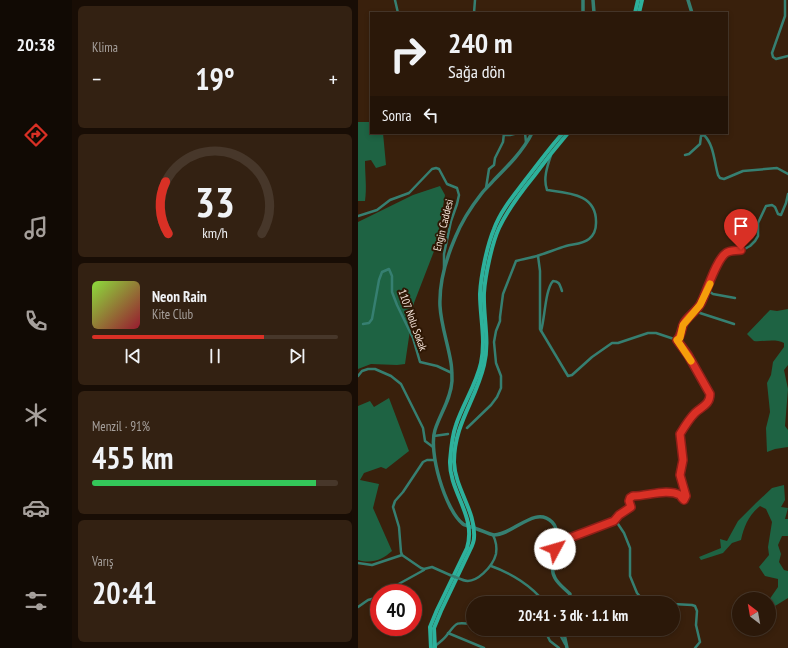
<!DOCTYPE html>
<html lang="tr">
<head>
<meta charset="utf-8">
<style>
  :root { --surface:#2b1809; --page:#332112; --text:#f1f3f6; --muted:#a6a09c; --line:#47372a; --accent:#d93025 }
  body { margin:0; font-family:"PT Sans Narrow",sans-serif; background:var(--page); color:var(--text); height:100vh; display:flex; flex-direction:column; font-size:15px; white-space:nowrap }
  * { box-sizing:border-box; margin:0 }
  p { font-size:13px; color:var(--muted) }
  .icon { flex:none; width:22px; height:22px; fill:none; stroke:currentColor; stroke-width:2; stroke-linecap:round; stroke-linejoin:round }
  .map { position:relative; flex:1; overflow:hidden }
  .drawer { display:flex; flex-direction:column; gap:6px; padding:6px; background:#180d05; width:286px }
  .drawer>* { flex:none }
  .banner { position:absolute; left:12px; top:12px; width:358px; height:122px; border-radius:0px; box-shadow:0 2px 6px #0003,0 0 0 1px var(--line); background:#2b1809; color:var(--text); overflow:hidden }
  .needle { width:26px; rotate:329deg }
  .tools { position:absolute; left:374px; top:592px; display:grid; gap:8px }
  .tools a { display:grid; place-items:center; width:44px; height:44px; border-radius:50%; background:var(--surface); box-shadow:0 2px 6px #0003,0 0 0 1px var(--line); font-size:20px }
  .speed { position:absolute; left:12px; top:584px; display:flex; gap:8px; font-size:20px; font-weight:700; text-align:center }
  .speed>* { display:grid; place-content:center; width:52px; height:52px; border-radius:50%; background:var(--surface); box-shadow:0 2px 6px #0003,0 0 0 1px var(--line); line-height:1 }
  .speed .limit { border:6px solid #d22; background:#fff; color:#111 }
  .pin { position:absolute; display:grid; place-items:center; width:34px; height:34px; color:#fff; margin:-41px -17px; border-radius:50% 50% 50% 0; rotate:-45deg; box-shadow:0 0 4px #0007 }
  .pin .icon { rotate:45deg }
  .me { position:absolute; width:44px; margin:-22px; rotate:51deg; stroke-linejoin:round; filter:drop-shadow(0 0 3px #0008) }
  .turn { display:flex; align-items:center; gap:14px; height:84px; padding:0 12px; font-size:18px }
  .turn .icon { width:52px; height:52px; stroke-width:2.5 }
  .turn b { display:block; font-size:28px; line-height:34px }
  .then { display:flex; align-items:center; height:38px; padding:0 12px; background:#0003; gap:8px; font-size:15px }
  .big { font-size:30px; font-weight:700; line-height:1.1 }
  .drawer .tile { flex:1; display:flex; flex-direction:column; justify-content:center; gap:6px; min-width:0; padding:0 14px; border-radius:6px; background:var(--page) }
  .drawer .dial { align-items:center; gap:0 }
  .dial svg { height:104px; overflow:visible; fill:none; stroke:var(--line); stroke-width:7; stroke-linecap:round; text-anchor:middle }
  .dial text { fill:var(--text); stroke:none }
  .song { display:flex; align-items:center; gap:12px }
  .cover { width:48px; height:48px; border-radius:6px; background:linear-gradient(135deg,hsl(90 70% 55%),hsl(350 70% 35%)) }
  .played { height:4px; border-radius:2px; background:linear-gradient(90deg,var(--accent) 70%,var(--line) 70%) }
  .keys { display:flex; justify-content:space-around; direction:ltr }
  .heat { display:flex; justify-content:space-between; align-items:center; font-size:22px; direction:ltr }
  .charge { height:6px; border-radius:3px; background:linear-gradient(90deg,#34c759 91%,var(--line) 0) }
  .trip { position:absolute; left:108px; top:596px; width:214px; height:40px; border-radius:20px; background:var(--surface); box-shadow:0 2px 6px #0003,0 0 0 1px var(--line); font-weight:700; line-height:40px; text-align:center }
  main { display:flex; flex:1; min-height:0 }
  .dock { display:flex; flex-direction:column; width:72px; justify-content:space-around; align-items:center; background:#110a04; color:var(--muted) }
  .dock .icon { width:28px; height:28px }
  .dock .current { color:var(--accent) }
  .dock b { font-size:18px; color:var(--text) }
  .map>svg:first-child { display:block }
  .forest { fill:#1e6343 }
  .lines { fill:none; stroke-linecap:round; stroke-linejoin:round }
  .minor { stroke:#367f71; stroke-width:2.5 }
  .tertiary { stroke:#367f71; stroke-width:3.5 }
  .secondary { stroke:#2db19c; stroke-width:4 }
  .minor-bridge { stroke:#367f71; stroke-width:2.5 }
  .route-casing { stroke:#8d1f18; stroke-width:10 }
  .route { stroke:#d93025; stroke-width:7 }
  .slow { stroke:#f59e0b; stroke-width:7 }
  .labels { text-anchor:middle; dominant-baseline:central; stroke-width:4; stroke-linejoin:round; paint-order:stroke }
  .street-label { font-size:11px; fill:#f4e3d8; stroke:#2e1704 }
</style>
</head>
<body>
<main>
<nav class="dock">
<b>20:38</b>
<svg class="icon current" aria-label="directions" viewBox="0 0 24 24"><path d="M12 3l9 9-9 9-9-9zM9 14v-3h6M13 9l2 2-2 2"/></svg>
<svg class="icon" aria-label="music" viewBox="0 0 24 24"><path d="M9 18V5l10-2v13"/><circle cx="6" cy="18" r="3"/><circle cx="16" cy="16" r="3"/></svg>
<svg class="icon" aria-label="phone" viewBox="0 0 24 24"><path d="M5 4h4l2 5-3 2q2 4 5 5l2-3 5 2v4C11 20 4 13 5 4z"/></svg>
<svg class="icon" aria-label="climate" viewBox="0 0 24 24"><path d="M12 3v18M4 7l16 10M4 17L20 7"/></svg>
<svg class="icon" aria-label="car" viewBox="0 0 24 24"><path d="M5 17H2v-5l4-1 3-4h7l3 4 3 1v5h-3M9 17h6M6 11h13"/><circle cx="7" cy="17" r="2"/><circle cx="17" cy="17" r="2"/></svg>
<svg class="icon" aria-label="filters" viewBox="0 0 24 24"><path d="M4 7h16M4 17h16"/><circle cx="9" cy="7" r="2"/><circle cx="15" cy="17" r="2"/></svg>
</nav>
<section class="drawer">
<div class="tile"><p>Klima</p>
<div class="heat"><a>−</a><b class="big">19°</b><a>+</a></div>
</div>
<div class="tile dial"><svg viewBox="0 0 100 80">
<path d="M14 69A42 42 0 1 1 86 69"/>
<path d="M14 69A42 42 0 0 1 12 29" stroke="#d93025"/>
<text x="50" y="56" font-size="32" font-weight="700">33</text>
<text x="50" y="72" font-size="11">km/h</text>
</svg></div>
<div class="tile">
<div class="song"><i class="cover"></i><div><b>Neon Rain</b><p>Kite Club</p></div></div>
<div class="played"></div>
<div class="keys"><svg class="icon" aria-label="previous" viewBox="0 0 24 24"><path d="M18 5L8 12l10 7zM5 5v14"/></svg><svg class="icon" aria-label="pause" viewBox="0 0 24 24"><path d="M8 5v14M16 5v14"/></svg><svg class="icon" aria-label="next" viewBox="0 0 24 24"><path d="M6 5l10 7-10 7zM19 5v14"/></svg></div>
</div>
<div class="tile"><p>Menzil · 91%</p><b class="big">455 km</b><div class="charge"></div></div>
<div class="tile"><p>Varış</p><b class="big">20:41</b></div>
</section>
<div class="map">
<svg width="430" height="648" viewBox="0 0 430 648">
  <rect width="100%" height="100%" fill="#39200c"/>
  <!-- forest -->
  <g class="forest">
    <path d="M13,121v12h12l3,32 -10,3 -5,-8 -6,1c0,14 2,27 0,40h-7v-79h11z"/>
    <polygon points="82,186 87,195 78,246 56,303 47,364 39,365 13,364 0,369 0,222 55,195"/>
    <path d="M430,309v56l-4,5 4,19 -3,37 3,4v17l-13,2 -8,3 -1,-24 4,-16 -3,-29 4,-8 2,-13 11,-15v-4c-9,-5 -21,-1 -30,-2l-7,-7 23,-24 7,1z"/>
    <path d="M31,398l20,53 -23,18 -5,-2 -17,6 -4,7 19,4 -6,24 19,43c-10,9 -20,13 -34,9v-154l12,-5 4,6z"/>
    <path d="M426,485l1,15 -4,7 7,1 -3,11h3v17h-6l-4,9 3,9 -2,8 5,8 4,1v27l-13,8 -6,8v-14l9,-13v-8l-13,-3 -6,-9 10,-12 -1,-8 4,-25 -6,-13 -6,-3c-11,9 -16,20 -19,34l-9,3 -9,10 -22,7 -2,-3 22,-9 -1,-9 7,2 11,-20 18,-18 16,-15z"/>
  </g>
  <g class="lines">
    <!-- minor -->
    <g class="minor">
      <polyline points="37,0 40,13"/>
      <polyline points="427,0 427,16 414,53 415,57 418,59 430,56"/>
      <polyline points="116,13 117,0"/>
      <polyline points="167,133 168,142"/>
      <polyline points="146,135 152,135 160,133"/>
      <path d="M327,155l4,-1 11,-10 1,-8 3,-1c10,10 10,26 14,40l2,3 4,1 19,-8 34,-3 11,6"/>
      <polyline points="128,188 131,169 136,165 137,158 145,142 146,133"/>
      <polyline points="0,216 19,210 32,200 51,193 74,169 78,168 81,169 89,184 99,188 101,195 99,204 93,221 86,254 86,268"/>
      <polyline points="180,256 182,271 182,329 210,376 214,375 234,357 254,343 260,343 290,333 298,333 319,340 322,338 325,325 342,305 359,264 364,256 369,252 383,251 392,246 397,241 400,236 400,223 408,206 414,205 417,207 420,214 423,215 428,203 430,194"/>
      <polyline points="349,290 355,294 377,298"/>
      <polyline points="337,310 342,313 376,324"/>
      <polyline points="5,324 11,323 14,319 21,280 24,272 31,269 34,276 34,292 39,305 55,338 62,362 79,366 94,373"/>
      <path d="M183,331c4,-13 4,-41 12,-50 7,0 7,5 9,10"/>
      <polyline points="0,376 4,371 10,369 17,369 33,376 43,384 65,428 67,441 75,447"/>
      <path d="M109,428l24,-23 6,-8 4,-9v-12l-5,-13 -2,-21 2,-11 4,-10v-4l3,-23 13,-33c7,-2 14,-3 21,-5 10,-3 19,-7 29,-10 7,-2 17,-2 23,-7 5,-4 7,-10 7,-16 1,-29 -27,-30 -49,-33 -4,-11 0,-23 4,-35"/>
      <polyline points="76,436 90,434"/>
      <polyline points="76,460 69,460 65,462 45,492 37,501 35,507 41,527 43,552 44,555 63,568 66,569 74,567 92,575"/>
      <path d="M256,521l5,-6 12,-8 -2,-6 1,-3 3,-1 30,-4h10l7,2 2,4h2l2,-3 -6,-21 3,-16 -3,-25c3,-5 10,-16 15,-21 6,-6 15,-8 15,-19l-22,-39 -11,-15"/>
      <polyline points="197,548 206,539 258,521 266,533 272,548 272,576 279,593 285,600 300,603"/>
      <polyline points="0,563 14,565 44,555"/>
      <path d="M133,566c20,7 41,20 54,37"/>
      <path d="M105,580c13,5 30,-14 33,-26 1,-6 0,-13 -3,-19"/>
      <polyline points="31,593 37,586 66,570"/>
      <polyline points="315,604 334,605 337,606 339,611 338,625 342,642 337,648"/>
      <polyline points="0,607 10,600 21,597"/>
      <polyline points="186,629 192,641 201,648"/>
      <polyline points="199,629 207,644"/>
      <polyline points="90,633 126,648"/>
      <path d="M77,646c4,-3 9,-7 12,-11 10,-13 8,-13 26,-11"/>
    </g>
    <!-- tertiary -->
    <g class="tertiary">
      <polyline points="225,0 225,13"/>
      <polyline points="235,0 236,13"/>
      <polyline points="330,0 334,13"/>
      <path d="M174,133c-9,18 -24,33 -38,47 -4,5 -9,9 -12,13 -11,14 -21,30 -27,45 -9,21 -16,45 -15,68 1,19 8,38 11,57 1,6 1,12 1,18 -1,18 -12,33 -17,49 -7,21 10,80 28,94 3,2 10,3 14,5 6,2 11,5 17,6 19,0 41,-30 58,-13 13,13 -6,42 3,56 3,6 10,11 15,16l-1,9"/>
      <polyline points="205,629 209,648"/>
    </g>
    <!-- secondary -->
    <g class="secondary">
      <polyline points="277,13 280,0"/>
      <polyline points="281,13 284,0"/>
      <path d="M73,648l-1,-21 7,-17 30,-62c10,-32 -18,-56 -17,-87 1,-12 2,-25 6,-36 7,-21 20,-40 25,-62 5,-23 -1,-46 -1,-69 1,-19 7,-48 14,-65 7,-19 21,-35 33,-51 12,-15 23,-31 36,-45"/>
      <path d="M77,648l-1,-20 7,-17 29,-61c2,-4 4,-8 4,-12 2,-27 -19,-49 -20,-76 0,-38 22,-62 30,-97 6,-24 -1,-48 0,-72 1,-17 8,-50 15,-65 9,-19 22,-36 35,-52 11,-15 22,-29 34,-43"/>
    </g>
    <!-- minor-bridge -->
    <polyline class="minor-bridge" points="92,575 105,580"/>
  </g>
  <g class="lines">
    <defs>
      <path id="route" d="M197,549l9,-9 50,-19 5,-6 12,-8 -2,-6 1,-3 3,-2c15,0 34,-8 47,-1l2,3 2,2 2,-4 -6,-21 3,-15 -3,-26c3,-5 10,-16 15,-21 6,-6 15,-8 15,-19l-22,-39 -11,-15c5,-5 4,-12 7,-17 5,-8 13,-12 17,-20 6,-12 15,-43 25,-50 4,-3 10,-2 15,-3"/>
    </defs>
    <!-- route casing -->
    <use href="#route" class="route-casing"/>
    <!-- route -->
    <use href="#route" class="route"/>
    <!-- slow -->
    <polyline class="slow" points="333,361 319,340 322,338 325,325 342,305 352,284"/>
  </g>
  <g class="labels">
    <!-- street labels -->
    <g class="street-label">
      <text transform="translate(85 225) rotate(-76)">Engin Caddesi</text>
      <text transform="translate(55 320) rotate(70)">1107 Nolu Sokak</text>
    </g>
  </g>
</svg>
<div class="tools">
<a><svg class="needle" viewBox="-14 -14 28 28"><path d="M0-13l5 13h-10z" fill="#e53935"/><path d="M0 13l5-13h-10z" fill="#a6a09c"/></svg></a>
</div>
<div class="speed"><div class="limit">40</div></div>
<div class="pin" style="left:383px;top:250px;background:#d93025"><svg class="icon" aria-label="arrive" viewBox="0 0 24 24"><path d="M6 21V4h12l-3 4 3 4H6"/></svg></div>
<svg class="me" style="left:197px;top:549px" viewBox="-20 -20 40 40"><circle r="19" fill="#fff"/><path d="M0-13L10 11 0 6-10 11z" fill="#d93025"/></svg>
<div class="trip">20:41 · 3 dk · 1.1 km</div>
<div class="banner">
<div class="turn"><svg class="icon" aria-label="right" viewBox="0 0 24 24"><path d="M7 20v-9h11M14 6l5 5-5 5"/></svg><div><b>240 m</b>Sağa dön</div></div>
<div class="then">Sonra<svg class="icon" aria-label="left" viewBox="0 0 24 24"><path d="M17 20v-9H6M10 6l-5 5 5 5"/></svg></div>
</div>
</div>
</main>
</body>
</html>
